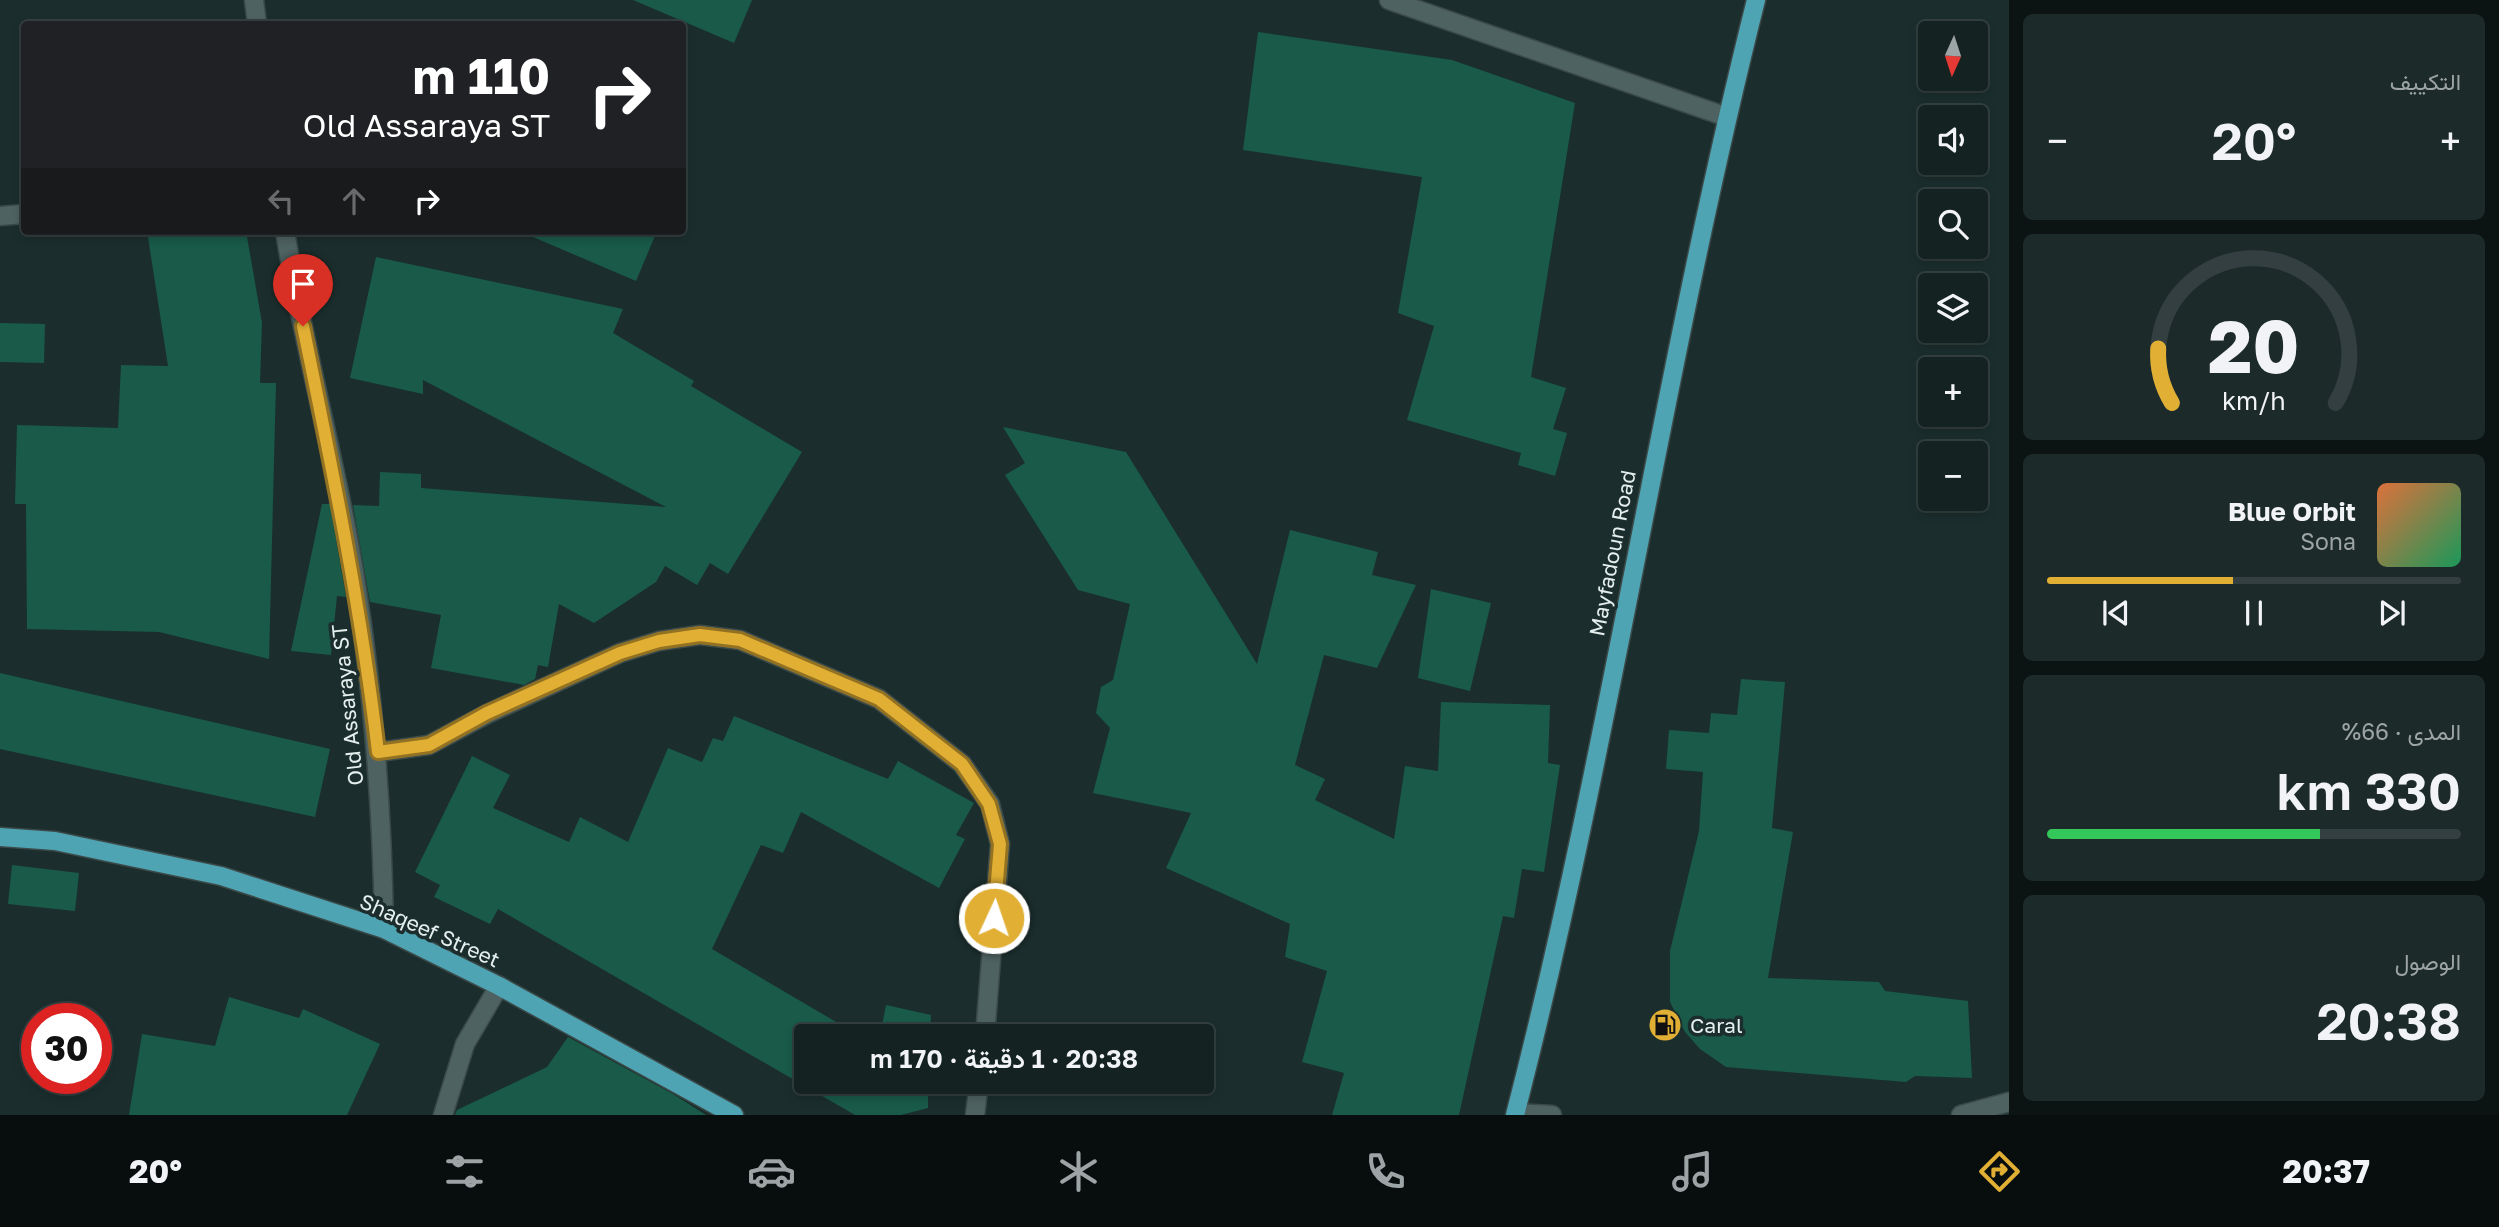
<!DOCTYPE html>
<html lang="ar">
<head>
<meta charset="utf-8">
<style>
  :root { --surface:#142222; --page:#1d2a2a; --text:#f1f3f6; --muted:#9da4a5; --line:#333f40; --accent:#e1af34 }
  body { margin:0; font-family:"Golos Text",Vazirmatn,sans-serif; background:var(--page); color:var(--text); direction:rtl; height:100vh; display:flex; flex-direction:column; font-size:26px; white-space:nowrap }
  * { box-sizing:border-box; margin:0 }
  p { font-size:23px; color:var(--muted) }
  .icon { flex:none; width:38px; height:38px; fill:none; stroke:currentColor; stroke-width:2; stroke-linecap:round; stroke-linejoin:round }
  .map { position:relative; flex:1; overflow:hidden; direction:ltr }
  .panel { display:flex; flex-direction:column; gap:14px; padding:14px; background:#0b1313; width:490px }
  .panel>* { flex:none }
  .hud { position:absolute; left:21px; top:21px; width:665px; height:214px; border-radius:7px; box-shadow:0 4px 10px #0003,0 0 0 2px var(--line); direction:rtl; background:#202124; color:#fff; overflow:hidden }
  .needle { width:46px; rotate:183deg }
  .fabs { position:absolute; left:1918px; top:21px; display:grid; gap:14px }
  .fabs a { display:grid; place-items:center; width:70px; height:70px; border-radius:7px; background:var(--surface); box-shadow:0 4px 10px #0003,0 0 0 2px var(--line); font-size:35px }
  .speed { position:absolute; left:21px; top:1003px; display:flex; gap:14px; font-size:35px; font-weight:700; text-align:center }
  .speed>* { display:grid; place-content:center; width:91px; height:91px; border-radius:50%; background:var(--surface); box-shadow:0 4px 10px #0003,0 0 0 2px var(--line); line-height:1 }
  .speed .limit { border:10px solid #d22; background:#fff; color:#111 }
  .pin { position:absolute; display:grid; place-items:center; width:60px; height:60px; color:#fff; margin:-72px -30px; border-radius:50% 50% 50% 0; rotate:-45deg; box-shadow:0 0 7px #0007 }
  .pin .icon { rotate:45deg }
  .me { position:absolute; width:77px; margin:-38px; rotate:3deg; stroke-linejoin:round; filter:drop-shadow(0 0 5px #0008) }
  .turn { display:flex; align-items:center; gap:24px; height:147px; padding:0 21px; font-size:32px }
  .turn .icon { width:91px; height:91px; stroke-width:2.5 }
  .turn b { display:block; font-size:49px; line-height:60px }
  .lanes { display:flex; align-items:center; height:66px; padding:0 21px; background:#0003; justify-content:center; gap:35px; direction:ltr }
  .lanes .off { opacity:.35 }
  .big { font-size:52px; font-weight:600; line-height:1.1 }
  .panel .card { flex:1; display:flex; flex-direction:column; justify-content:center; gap:10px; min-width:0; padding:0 24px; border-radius:10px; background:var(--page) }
  .panel .dial { align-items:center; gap:0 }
  .dial svg { height:182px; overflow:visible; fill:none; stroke:var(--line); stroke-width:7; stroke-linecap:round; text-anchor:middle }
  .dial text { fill:var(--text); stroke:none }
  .song { display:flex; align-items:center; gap:21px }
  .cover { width:84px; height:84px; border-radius:10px; background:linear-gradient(135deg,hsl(20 70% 55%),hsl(150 70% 35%)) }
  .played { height:7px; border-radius:4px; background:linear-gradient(90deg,var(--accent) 45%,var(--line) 45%) }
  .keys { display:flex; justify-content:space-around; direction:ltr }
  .heat { display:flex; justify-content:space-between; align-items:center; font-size:38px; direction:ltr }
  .charge { height:10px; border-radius:5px; background:linear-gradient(90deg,#34c759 66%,var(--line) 0) }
  .trip { position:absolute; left:794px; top:1024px; width:420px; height:70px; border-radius:7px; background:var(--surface); box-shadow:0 4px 10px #0003,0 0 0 2px var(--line); font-weight:600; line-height:70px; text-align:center; direction:rtl }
  .dock { display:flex; height:112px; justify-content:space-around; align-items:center; background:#080e0e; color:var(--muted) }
  .dock .icon { width:49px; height:49px }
  .dock .current { color:var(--accent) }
  .dock b { font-size:32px; color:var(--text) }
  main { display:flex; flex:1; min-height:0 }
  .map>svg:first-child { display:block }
  .building { fill:#195a49 }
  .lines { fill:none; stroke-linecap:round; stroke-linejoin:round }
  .minor-casing { stroke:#3b4a49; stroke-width:21 }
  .major-casing { stroke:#3b4a49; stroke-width:21 }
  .minor { stroke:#4e6261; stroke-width:18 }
  .major { stroke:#4fa4b4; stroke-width:18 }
  .route-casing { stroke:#927222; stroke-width:18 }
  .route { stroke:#e1af34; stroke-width:12 }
  .labels { text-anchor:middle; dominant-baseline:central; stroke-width:7; stroke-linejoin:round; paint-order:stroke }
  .street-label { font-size:21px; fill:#e4efee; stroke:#1b2e2d }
  .poi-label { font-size:21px; fill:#e4efee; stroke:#1b2e2d; text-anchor:start }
</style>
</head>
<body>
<main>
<section class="panel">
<div class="card"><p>التكييف</p>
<div class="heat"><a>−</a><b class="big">20°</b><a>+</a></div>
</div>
<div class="card dial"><svg viewBox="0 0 100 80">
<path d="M14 69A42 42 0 1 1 86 69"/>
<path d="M14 69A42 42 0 0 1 8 45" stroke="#e1af34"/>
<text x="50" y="56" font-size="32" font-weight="700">20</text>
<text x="50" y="72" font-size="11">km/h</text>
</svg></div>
<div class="card">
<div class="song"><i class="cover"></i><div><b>Blue Orbit</b><p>Sona</p></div></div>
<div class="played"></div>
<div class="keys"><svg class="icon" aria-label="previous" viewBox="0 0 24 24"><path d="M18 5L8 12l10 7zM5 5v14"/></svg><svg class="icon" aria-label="pause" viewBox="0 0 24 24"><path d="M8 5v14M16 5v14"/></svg><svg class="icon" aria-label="next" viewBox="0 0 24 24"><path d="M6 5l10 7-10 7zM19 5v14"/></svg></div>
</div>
<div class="card"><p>المدى · 66%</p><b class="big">330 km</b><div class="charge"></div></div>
<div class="card"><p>الوصول</p><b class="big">20:38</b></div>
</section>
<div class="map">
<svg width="2009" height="1115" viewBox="0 0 2009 1115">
  <rect width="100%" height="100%" fill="#1b2e2d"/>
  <!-- building -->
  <g class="building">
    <polygon points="633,0 752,0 734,43"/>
    <polygon points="1258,32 1452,60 1575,103 1531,377 1566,388 1553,429 1567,433 1555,476 1518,465 1521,453 1407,420 1434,326 1398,313 1422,177 1243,150"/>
    <polygon points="147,231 246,231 262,323 260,383 276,383 269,659 159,632 27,629 26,504 15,504 17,425 118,428 121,365 168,366"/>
    <polygon points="519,231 657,231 636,281"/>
    <polygon points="376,257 623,309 613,333 694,381 691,386 802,452 728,574 710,563 697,585 665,566 656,582 594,623 559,604 548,667 538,665 535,679 524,685 431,668 441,615 370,602 353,505 379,506 380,472 421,474 421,488 666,507 423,380 423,394 350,378"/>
    <polygon points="0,323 45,324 44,363 0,362"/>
    <polygon points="1003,427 1126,452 1257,664 1290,530 1378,552 1372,575 1416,585 1377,668 1324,655 1295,765 1325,779 1315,800 1394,839 1405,766 1438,771 1441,702 1550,705 1548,763 1560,765 1544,872 1522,869 1514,918 1503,916 1459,1115 1332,1115 1344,1073 1302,1062 1327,971 1285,957 1290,924 1166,868 1191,813 1093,793 1110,728 1096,713 1101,687 1113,680 1130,604 1078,590 1005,475 1025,463"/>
    <polygon points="322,504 330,504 346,597 337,596 331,655 291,651"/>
    <polygon points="1431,589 1491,603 1470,691 1418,678"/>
    <polygon points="0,673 330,749 315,817 0,749"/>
    <polygon points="1741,679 1785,682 1772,828 1793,832 1768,978 1879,982 1885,991 1968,1001 1972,1078 1915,1076 1906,1082 1726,1067 1700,1049 1685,1032 1670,1002 1670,951 1699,831 1703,772 1666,769 1669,730 1709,733 1711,713 1737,715"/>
    <polygon points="734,716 888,779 898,761 974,803 956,835 965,839 939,888 801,812 783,853 761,845 712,949 860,1036 807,1036 807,1082 928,1082 928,1108 901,1115 855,1115 498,909 490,924 434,897 440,885 415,872 472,756 510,775 493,808 569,842 580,817 628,842 668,748 702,762 713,738 723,741"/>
    <polygon points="12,865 79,873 75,911 8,904"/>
    <polygon points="229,997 299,1018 303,1009 380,1044 347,1115 129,1115 142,1034 215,1046"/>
    <polygon points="886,1005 931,1015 930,1036 880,1036"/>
    <polygon points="568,1037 673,1094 706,1115 455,1115 457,1110 547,1067"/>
  </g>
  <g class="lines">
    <defs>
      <g id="minor">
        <polyline points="254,0 257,24"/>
        <polyline points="1389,0 1727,117"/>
        <polyline points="0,216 24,214"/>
        <path d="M285,231c16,103 44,204 63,307 24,130 34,259 36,391"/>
        <polyline points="378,752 429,745 487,714 620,653 659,641 700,635 740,640 879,699 962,764 990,804 1000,844 985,1036"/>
        <polyline points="1516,1113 1552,1115"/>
        <polyline points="443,1115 465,1044 499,986"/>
        <polyline points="975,1115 979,1082"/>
        <polyline points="1961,1115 2009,1102"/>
      </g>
      <g id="major">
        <polyline points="0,837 55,841 221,876 384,929 499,986 734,1115"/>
        <path d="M1515,1115c95,-368 148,-746 241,-1115"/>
      </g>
    </defs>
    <!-- minor casing -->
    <use href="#minor" class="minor-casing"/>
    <!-- major casing -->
    <use href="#major" class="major-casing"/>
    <!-- minor -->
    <use href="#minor" class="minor"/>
    <!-- major -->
    <use href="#major" class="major"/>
  </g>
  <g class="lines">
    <defs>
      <path id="route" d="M303,326c29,142 58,281 75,426l51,-7 58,-32 133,-60 39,-12 41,-6 40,5 139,59 83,65 27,40 11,40 -6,74"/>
    </defs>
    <!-- route casing -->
    <use href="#route" class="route-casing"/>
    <!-- route -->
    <use href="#route" class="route"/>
  </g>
  <!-- icons -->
  <defs>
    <symbol id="fuel-disc" viewBox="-11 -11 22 22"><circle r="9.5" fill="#e1af34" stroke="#1b2e2d"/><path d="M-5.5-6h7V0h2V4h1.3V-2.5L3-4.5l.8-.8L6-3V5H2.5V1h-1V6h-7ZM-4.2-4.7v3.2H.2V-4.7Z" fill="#111"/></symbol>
  </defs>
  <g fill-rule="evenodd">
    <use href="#fuel-disc" x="1646" y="1006" width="38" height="38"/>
  </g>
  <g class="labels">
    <!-- street labels -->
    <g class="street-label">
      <text transform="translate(1612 553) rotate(-79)">Mayfadoun Road</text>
      <text transform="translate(347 705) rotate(-96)">Old Assaraya ST</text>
      <text transform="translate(430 930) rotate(24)">Shaqeef Street</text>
    </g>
    <!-- poi labels -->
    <g class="poi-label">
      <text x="1690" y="1025">Caral</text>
    </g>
  </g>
</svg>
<div class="fabs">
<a><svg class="needle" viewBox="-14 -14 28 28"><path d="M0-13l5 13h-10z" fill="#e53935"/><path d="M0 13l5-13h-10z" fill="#9da4a5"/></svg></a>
<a><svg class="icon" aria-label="sound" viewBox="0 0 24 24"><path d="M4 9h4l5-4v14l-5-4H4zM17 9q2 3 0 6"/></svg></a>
<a><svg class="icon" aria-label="search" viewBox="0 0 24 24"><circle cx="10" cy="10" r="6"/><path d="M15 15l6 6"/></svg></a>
<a><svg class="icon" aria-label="layers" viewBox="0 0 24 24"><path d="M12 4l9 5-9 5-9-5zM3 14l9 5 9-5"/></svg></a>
<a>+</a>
<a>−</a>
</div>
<div class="speed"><div class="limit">30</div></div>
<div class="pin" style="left:303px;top:326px;background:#d93025"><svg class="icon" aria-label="arrive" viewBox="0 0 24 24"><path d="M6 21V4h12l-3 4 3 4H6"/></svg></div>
<svg class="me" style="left:994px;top:918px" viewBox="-20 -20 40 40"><circle r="17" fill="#e1af34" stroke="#fff" stroke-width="3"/><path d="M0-11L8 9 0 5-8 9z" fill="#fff"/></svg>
<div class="trip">20:38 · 1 دقيقة · 170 m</div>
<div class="hud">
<div class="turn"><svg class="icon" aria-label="right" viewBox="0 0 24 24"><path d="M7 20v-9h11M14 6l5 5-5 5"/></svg><div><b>110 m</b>Old Assaraya ST</div></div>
<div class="lanes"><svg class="icon off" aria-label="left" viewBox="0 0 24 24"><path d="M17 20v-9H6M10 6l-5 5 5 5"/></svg><svg class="icon off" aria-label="ahead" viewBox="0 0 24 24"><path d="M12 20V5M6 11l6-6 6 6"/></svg><svg class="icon" aria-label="right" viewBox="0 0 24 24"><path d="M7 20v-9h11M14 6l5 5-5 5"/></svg></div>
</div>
</div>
</main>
<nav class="dock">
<b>20:37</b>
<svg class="icon current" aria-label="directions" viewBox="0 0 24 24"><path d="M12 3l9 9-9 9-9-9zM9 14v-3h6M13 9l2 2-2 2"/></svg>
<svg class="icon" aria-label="music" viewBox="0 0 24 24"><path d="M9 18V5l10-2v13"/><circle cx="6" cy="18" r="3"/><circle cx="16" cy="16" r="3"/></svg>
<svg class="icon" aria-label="phone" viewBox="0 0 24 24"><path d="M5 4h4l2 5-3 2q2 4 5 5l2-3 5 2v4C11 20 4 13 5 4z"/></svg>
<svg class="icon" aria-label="climate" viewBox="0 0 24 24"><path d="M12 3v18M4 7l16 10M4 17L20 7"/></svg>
<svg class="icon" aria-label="car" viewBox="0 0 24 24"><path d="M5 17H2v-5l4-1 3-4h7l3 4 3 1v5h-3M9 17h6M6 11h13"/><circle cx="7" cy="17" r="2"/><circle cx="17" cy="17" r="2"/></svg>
<svg class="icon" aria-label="filters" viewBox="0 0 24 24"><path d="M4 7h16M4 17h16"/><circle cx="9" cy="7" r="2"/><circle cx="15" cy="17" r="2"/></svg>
<b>20°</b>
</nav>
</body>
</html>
